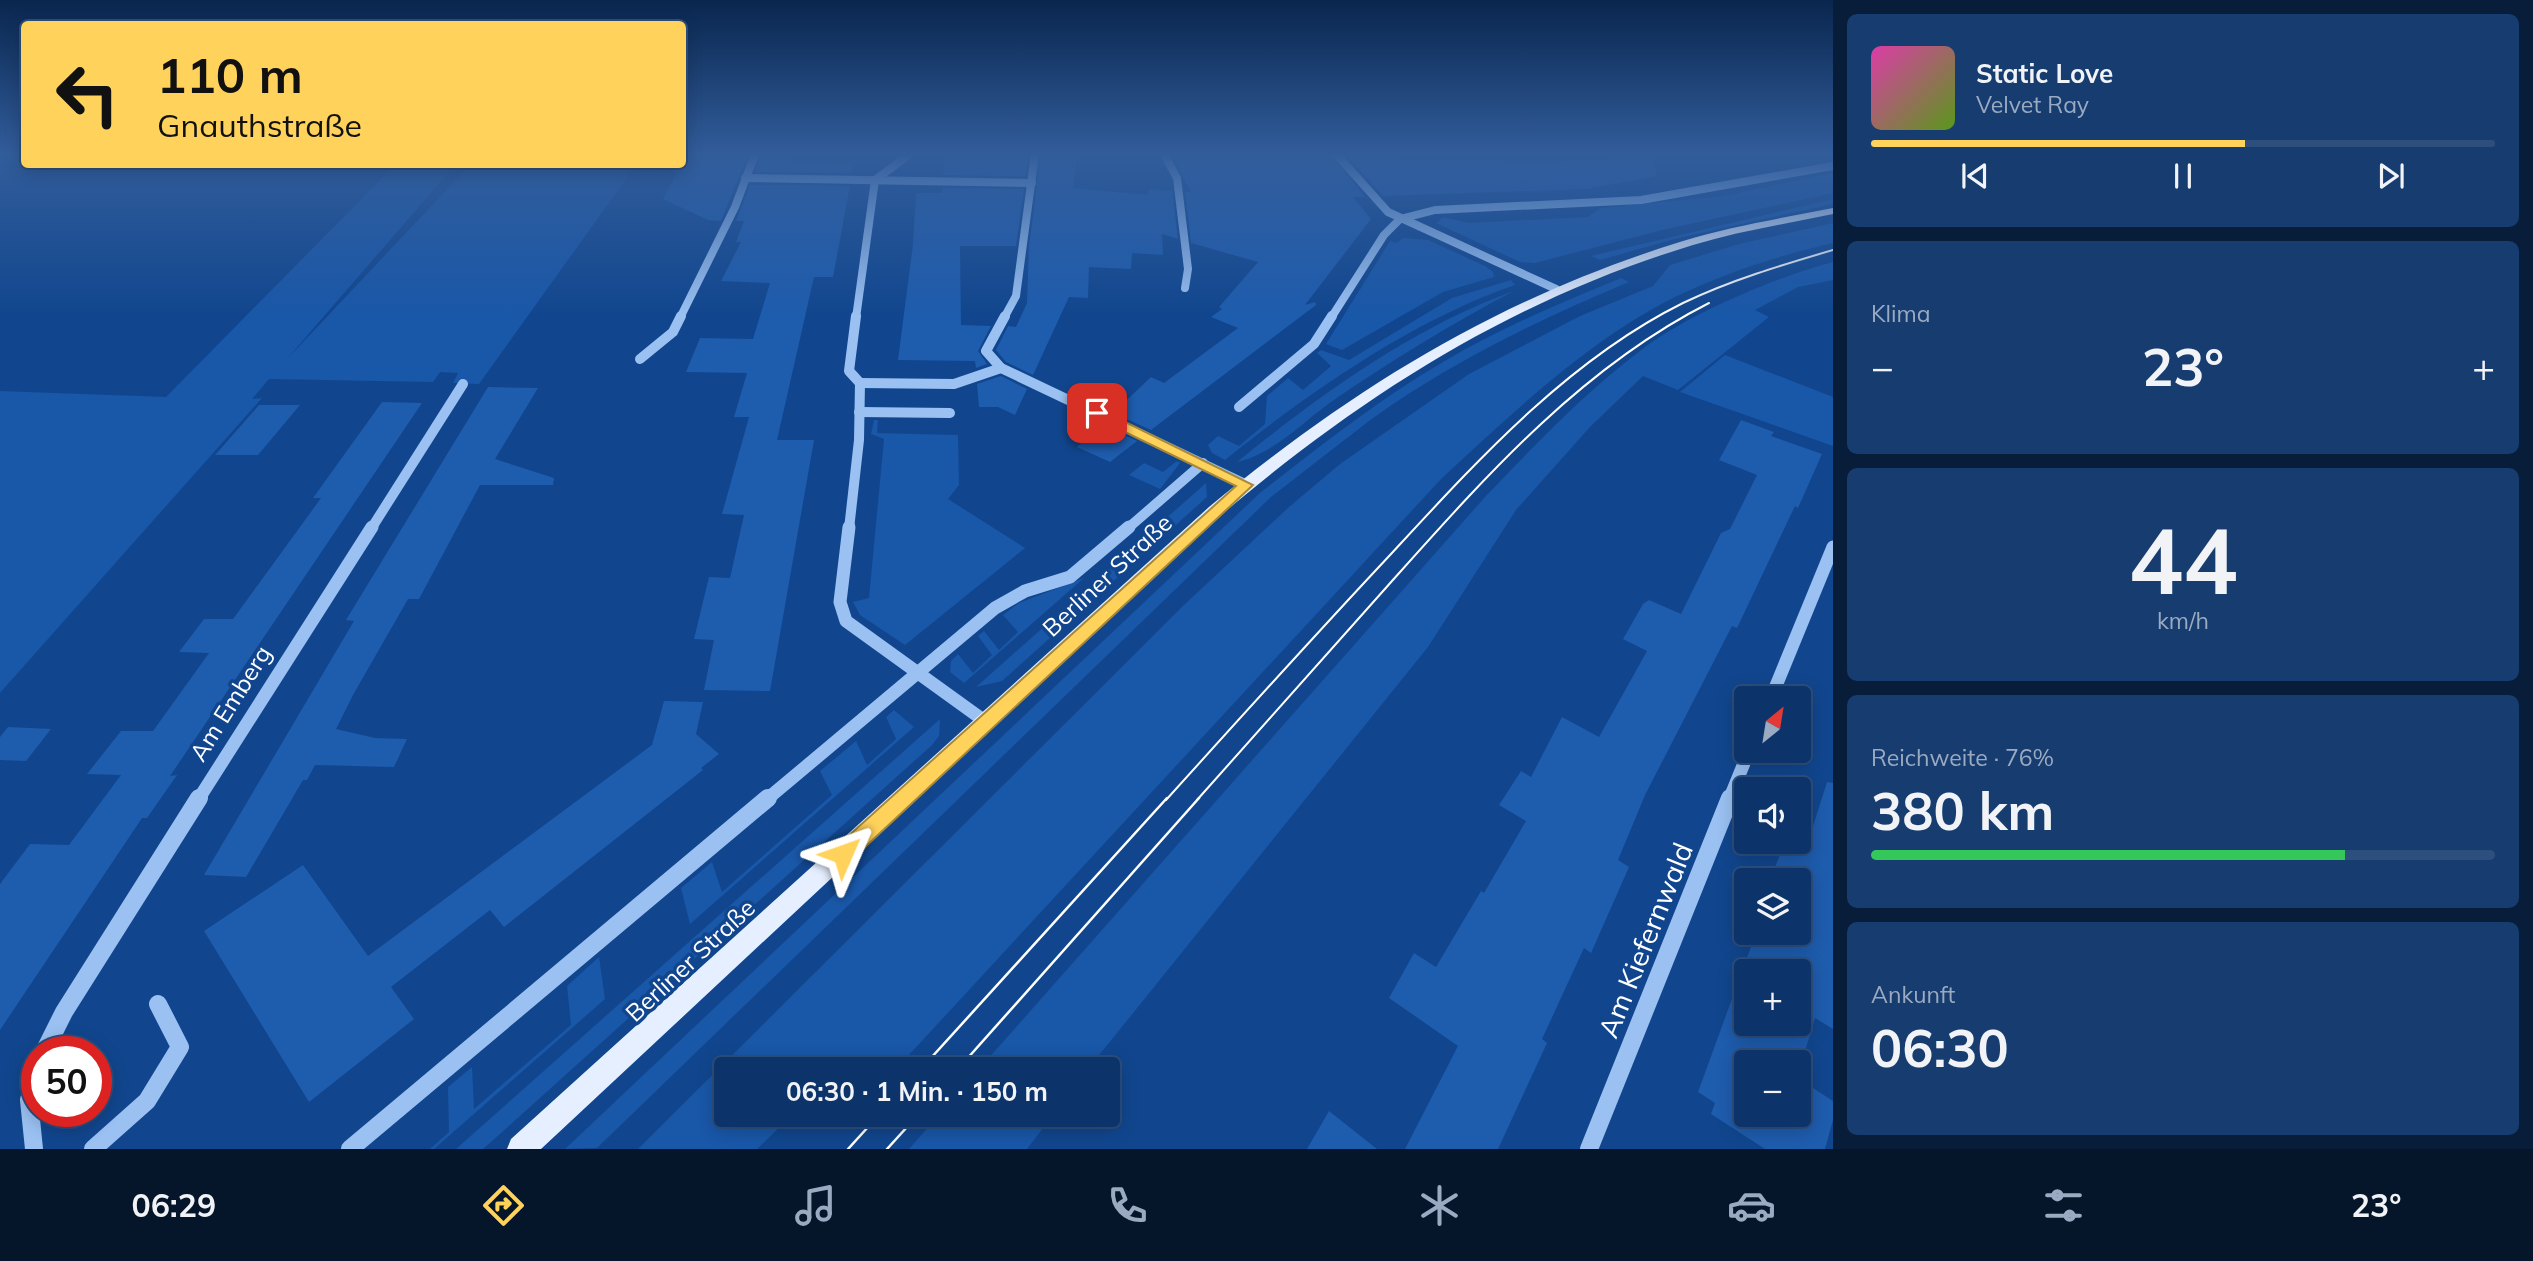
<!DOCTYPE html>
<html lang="de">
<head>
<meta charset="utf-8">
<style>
  :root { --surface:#0d346a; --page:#163c70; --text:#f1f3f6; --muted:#9aaac1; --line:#2d4f7e; --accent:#ffd25b }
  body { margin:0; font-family:Mulish,sans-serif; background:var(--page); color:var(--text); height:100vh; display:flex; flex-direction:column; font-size:26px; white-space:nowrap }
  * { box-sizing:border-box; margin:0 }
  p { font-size:23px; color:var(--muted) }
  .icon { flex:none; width:38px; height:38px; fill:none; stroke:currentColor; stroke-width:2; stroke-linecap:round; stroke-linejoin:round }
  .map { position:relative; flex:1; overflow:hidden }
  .drawer { display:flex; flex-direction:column; gap:14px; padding:14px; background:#071d3a; width:700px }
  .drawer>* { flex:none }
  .top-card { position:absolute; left:21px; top:21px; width:665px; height:147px; border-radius:7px; box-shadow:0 4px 18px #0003,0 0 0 2px var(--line); background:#ffd25b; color:#111; overflow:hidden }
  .needle { width:46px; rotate:30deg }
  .buttons { position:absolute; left:1734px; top:686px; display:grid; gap:14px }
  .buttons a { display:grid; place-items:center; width:77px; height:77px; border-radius:7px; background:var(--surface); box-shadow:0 4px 18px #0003,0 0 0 2px var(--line); font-size:35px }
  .speed { position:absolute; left:21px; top:1036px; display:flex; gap:14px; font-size:35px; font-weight:700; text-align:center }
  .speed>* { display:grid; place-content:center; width:91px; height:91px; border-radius:50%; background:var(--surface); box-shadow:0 4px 18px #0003,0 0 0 2px var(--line); line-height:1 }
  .speed .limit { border:10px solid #d22; background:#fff; color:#111 }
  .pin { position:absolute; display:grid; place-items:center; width:60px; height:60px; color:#fff; margin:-30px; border-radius:14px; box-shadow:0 4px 10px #0006 }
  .me { position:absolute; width:77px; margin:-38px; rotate:47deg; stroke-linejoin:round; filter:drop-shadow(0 0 5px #0008) }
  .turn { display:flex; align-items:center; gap:24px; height:147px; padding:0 21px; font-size:32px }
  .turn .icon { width:91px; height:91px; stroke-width:2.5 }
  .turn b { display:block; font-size:49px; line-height:60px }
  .big { font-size:52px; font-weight:700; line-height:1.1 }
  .drawer .card { flex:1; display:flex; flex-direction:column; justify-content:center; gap:10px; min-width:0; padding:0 24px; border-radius:10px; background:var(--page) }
  .drawer .dial { align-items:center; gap:0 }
  .dial b { font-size:91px; line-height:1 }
  .song { display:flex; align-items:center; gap:21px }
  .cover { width:84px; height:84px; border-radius:10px; background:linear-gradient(135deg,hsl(320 70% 55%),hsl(90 70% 35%)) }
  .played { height:7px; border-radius:4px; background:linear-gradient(90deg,var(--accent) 60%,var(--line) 60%) }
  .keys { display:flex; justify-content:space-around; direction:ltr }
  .heat { display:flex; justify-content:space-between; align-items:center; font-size:38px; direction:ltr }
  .charge { height:10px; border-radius:5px; background:linear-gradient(90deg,#34c759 76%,var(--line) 0) }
  .trip { position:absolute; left:714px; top:1057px; width:406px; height:70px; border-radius:7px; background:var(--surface); box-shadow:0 4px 18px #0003,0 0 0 2px var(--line); font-weight:700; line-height:70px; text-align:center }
  .dock { display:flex; height:112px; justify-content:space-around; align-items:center; background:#05152a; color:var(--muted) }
  .dock .icon { width:49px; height:49px }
  .dock .active { color:var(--accent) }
  .dock b { font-size:32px; color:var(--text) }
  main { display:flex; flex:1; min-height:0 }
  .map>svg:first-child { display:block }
  .green { fill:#1957a8 }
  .building { fill:#1e5cad; fill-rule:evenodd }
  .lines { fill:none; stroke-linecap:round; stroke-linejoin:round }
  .minor-far3 { stroke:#9ac1f2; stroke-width:8 }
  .minor-far2 { stroke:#9ac1f2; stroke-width:10 }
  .minor-far1 { stroke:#9ac1f2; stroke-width:13 }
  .minor { stroke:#9ac1f2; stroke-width:18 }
  .major { fill:#e5efff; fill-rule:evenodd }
  .tram-far1 { stroke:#fff; stroke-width:2 }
  .tram { stroke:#fff; stroke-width:2.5 }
  .route { fill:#ffd25b; stroke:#a6883b; stroke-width:2 }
  .labels { text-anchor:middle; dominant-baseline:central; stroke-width:7; stroke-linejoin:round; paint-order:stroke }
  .street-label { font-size:24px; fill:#fff; stroke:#11468e }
  .near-street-label { font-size:28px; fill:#fff; stroke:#11468e }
</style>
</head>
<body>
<main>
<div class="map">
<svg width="1833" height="1149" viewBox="0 0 1833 1149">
  <rect width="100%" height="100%" fill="#11468e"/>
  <!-- green -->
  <g class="green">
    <polygon points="395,165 455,165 287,359 470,165 636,165 479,384 453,383 458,373 440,372 433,382 269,379 252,399 262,398 0,693 0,391 166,397"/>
    <polygon points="1833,173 1833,193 1662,230 1535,263 1520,262 1436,223 1443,217 1468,223 1588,217 1600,208 1724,196"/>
    <polygon points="1833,199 1833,204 1678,238 1600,260 1591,256"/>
    <path d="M1833,223v20c-56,13 -109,30 -160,55 -87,44 -160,115 -231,180l-546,591h-170v46h66l-35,34h-119l546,-544 105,-98 51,-43 129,-90 111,-58 73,-30 17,-21 69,-21z"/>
    <polygon points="1403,238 1428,240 1485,266 1493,272 1494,277 1443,292 1342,350 1326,344 1390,241 1397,243"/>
    <path d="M1833,262v18l-35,7 -43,23 14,7 -91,73 -35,-14 -53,51 -74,83 -88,137 -340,422h-109l506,-572c49,-51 98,-103 155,-146 46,-36 136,-74 193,-89z"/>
    <path d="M1621,278l8,4c-91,38 -180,81 -260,139 -33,25 -65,51 -98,76l-674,651 -32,1 696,-657c59,-46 117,-92 182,-130 57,-34 118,-59 178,-84z"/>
    <path d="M1511,280l4,5c-102,35 -206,107 -290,175l-13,-7 -4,-8 10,-9 21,10 26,-22 2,-28 21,-18 15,12 28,-24 -14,-13 4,-3 28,10 103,-62z"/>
    <path d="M1514,291c-63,33 -125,71 -183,111 -29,21 -58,52 -94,60 81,-66 178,-136 277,-171z"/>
    <polygon points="1725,355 1833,397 1833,446 1680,392"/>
    <polygon points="874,420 878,420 877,433 958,435 959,485 948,499 1025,548 905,645 860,615 853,602 869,598 884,439 871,434"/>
    <polygon points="1177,461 1180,463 1160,489 1129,475 1144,463 1163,472"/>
    <polygon points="1206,483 1207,497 1002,681 976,687"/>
    <polygon points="1084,578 964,683 950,672 951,661 958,654 973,673 992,655 978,636 984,631 999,650 1018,632 1003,615 1019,603"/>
    <polygon points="894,710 914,727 690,924 681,888 712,862 722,892 832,795 820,771 856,741 867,765 896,739 886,717"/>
    <polygon points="940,719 939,736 932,745 491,1142 483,1149 456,1149"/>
    <polygon points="599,957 605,999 434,1149 430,1149 449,1132 448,1087 472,1067 474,1109 571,1025 567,986"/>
    <polygon points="939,1115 1053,1115 1027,1149 909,1149"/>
  </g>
  <!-- building -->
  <g class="building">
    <polygon points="686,154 748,154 721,221 708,220 663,199"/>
    <polygon points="761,154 790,154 788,162 854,163 852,173 755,172"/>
    <polygon points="946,154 1028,156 1025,176 943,175"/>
    <polygon points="1047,154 1077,154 1073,188 1148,195 1149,189 1172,191 1178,239 1162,234 1163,255 1132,253 1131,269 1089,267 1088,298 1069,297 1033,375 1006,362 996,350 1008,326 1016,327 1027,303 1029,246 1041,156"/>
    <polygon points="1171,154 1330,154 1365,197 1353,197 1371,219 1305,305 1315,302 1316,305 1151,430 1113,413 1151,377 1164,383 1238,328 1211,317 1222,309 1219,307 1258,262 1191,243 1185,192 1191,192"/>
    <polygon points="1345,154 1392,154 1401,161 1469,160 1502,161 1506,164 1654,158 1656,176 1586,189 1383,196"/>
    <polygon points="750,185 850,186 833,277 814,277 777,440 814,440 770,691 704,690 714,640 694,639 709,577 730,578 744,515 722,514 749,417 734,417 747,373 686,372 700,338 753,339 770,283 721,281 741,242 736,242 744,221 736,221"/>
    <polygon points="943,188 1024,189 1016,246 960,246 961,325 991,326 978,351 987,364 976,368 975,361 898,360 913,244 916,193 942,193"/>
    <polygon points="1001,376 1027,389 1015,415 998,407 979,407 977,384"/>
    <polygon points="488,387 538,388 495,459 554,478 553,485 480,485 419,599 408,599 353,695 336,729 375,738 407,739 394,767 315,765 307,780 303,780 246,877 204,875 354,621 346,620"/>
    <polygon points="382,402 422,403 170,776 177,775 147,818 142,818 0,1030 0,884 30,844 69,845 121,775 87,774 121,731 153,731 209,653 179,652 204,619 233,619 321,498 313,498"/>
    <polygon points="259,405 300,405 258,455 215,455"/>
    <polygon points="1741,420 1774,432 1771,436 1822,454 1798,508 1795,506 1737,628 1732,626 1645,795 1618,860 1629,867 1591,953 1584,948 1542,1039 1547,1043 1498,1149 1405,1149 1458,1046 1389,998 1414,953 1436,967 1481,891 1484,893 1526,821 1499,805 1521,771 1531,777 1562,717 1599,737 1647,651 1623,639 1643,604 1649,600 1681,614 1721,533 1730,529 1757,475 1719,460"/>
    <polygon points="1101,424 1137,441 1110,462 1077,447"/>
    <polygon points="664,701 703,702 696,734 719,754 701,768 703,770 504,927 490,910 391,987 414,1019 309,1102 204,931 303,865 368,956 652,745"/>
    <polygon points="8,727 51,729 26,761 0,760 0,737"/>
    <path d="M1827,782l6,1v246l-18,-11 -16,53v-9h-53v53h53v-36l34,22v19l-8,29h-60l-54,-35 4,-11 -17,-11 58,-159h43v-53h-29l15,-38h23zM1746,971h53v53h-53z"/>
    <polygon points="1329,1111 1377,1149 1307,1149"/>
  </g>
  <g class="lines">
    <!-- minor-far3 -->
    <g class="minor-far3">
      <polyline points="1164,154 1177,178 1188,269 1185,288"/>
      <polyline points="1336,154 1388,212 1556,289"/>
      <polyline points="745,178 1032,183"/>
      <polyline points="680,318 735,207 755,154"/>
      <polyline points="856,318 875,180 910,154"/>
      <polyline points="1004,318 1016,296 1035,154"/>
      <polyline points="1331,318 1384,235 1400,219 1435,210 1641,200 1833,166"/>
    </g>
    <!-- minor-far2 -->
    <g class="minor-far2">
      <polyline points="1005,316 986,351 1001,368 1245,484"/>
      <polyline points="640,359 673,332 681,316"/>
      <polyline points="860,383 954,384 1001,368"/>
      <polyline points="1239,407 1314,344 1332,316"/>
      <polyline points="859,412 950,413"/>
      <polyline points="371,529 463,384"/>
      <polyline points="849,529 859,440 860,383 849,371 856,316"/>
      <polyline points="1127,529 1203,463"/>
    </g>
    <!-- minor-far1 -->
    <g class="minor-far1">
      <polyline points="849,527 840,602 846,621 986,722"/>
      <polyline points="1771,698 1833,547"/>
      <polyline points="198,800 372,527"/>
      <polyline points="766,800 995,608 1025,591 1070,577 1129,527"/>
      <polyline points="1729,800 1749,751"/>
    </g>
    <!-- minor -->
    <g class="minor">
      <polyline points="44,1052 64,1012 199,798"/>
      <polyline points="34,1149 29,1100 37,1072"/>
      <polyline points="93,1149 147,1101 180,1047 158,1004"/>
      <polyline points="350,1149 768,798"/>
      <polyline points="1589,1149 1730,798"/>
    </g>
    <!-- major -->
    <path class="major" d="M1833,208v6c-47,10 -94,17 -140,31 -181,55 -329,149 -472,270l-680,634h-34l4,-10 698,-632c147,-121 290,-209 474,-266 49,-15 100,-23 150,-33z"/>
    <!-- tram-far1 -->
    <g class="tram-far1">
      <path d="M1166,800c74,-82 149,-165 225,-246 86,-93 177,-194 292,-251 48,-23 99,-38 150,-53"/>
      <path d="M1197,800c65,-73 130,-146 195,-219 94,-105 189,-213 317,-278"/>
    </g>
    <!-- tram -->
    <g class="tram">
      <polyline points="921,1069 1167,798"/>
      <polyline points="958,1069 1199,798"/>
      <polyline points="848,1149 879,1115"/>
      <polyline points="887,1149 918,1115"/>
    </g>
  </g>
  <!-- sky -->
  <linearGradient id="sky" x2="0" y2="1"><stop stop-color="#09264e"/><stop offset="0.49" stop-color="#325d9b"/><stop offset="1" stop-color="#325d9b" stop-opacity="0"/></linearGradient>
  <rect width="1833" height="315" fill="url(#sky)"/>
  <!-- route -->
  <polygon class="route" points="1092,410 1101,410 1253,485 850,861 843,863 835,861 832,854 835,848 1236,486 1092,416"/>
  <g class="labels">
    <!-- street labels -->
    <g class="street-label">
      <text transform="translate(1107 575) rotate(-43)">Berliner Straße</text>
      <text transform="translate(230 703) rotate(-58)">Am Emberg</text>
      <text transform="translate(690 960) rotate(-43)">Berliner Straße</text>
    </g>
    <!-- near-street labels -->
    <g class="near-street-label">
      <text transform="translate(1645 940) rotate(-68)">Am Kiefernwald</text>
    </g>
  </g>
</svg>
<div class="buttons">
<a><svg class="needle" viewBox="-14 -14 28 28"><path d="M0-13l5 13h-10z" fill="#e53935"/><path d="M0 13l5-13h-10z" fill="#9aaac1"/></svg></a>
<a><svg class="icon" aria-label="sound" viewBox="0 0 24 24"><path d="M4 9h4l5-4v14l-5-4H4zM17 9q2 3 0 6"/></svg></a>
<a><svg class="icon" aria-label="layers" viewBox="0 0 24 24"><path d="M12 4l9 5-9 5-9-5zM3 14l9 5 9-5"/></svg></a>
<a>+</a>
<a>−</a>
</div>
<div class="speed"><div class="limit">50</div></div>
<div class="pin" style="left:1097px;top:413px;background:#d93025"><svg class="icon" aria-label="arrive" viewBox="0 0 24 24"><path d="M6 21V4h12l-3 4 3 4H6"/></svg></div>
<svg class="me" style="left:843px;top:854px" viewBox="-20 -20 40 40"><path d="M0-17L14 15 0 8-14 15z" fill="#ffd25b" stroke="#fff" stroke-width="4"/></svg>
<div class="trip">06:30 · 1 Min. · 150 m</div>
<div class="top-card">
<div class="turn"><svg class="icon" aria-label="left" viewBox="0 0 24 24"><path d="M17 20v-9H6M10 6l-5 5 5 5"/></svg><div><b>110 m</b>Gnauthstraße</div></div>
</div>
</div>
<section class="drawer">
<div class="card">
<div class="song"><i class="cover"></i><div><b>Static Love</b><p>Velvet Ray</p></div></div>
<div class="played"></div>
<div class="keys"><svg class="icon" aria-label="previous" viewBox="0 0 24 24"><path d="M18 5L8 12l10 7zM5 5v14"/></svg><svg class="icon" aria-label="pause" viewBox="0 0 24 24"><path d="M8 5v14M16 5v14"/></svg><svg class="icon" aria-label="next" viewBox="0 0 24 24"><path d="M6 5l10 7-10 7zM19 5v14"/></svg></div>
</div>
<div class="card"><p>Klima</p>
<div class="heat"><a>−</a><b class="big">23°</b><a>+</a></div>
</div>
<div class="card dial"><b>44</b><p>km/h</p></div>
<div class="card"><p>Reichweite · 76%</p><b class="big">380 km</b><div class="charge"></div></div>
<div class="card"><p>Ankunft</p><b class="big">06:30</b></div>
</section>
</main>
<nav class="dock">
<b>06:29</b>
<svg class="icon active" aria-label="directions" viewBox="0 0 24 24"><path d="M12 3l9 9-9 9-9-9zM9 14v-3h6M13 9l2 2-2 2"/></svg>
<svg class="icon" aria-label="music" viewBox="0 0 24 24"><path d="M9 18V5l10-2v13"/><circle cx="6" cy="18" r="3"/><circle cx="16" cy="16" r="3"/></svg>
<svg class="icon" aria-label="phone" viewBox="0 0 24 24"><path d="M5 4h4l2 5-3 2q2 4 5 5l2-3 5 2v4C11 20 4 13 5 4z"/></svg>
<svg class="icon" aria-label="climate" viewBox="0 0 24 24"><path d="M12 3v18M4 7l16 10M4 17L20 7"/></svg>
<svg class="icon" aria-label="car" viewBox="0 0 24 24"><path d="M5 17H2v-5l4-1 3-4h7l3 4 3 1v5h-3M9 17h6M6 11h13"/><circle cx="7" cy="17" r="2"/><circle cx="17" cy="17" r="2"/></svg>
<svg class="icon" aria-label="filters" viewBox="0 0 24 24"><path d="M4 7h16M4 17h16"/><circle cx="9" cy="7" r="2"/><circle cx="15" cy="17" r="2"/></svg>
<b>23°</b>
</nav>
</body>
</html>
